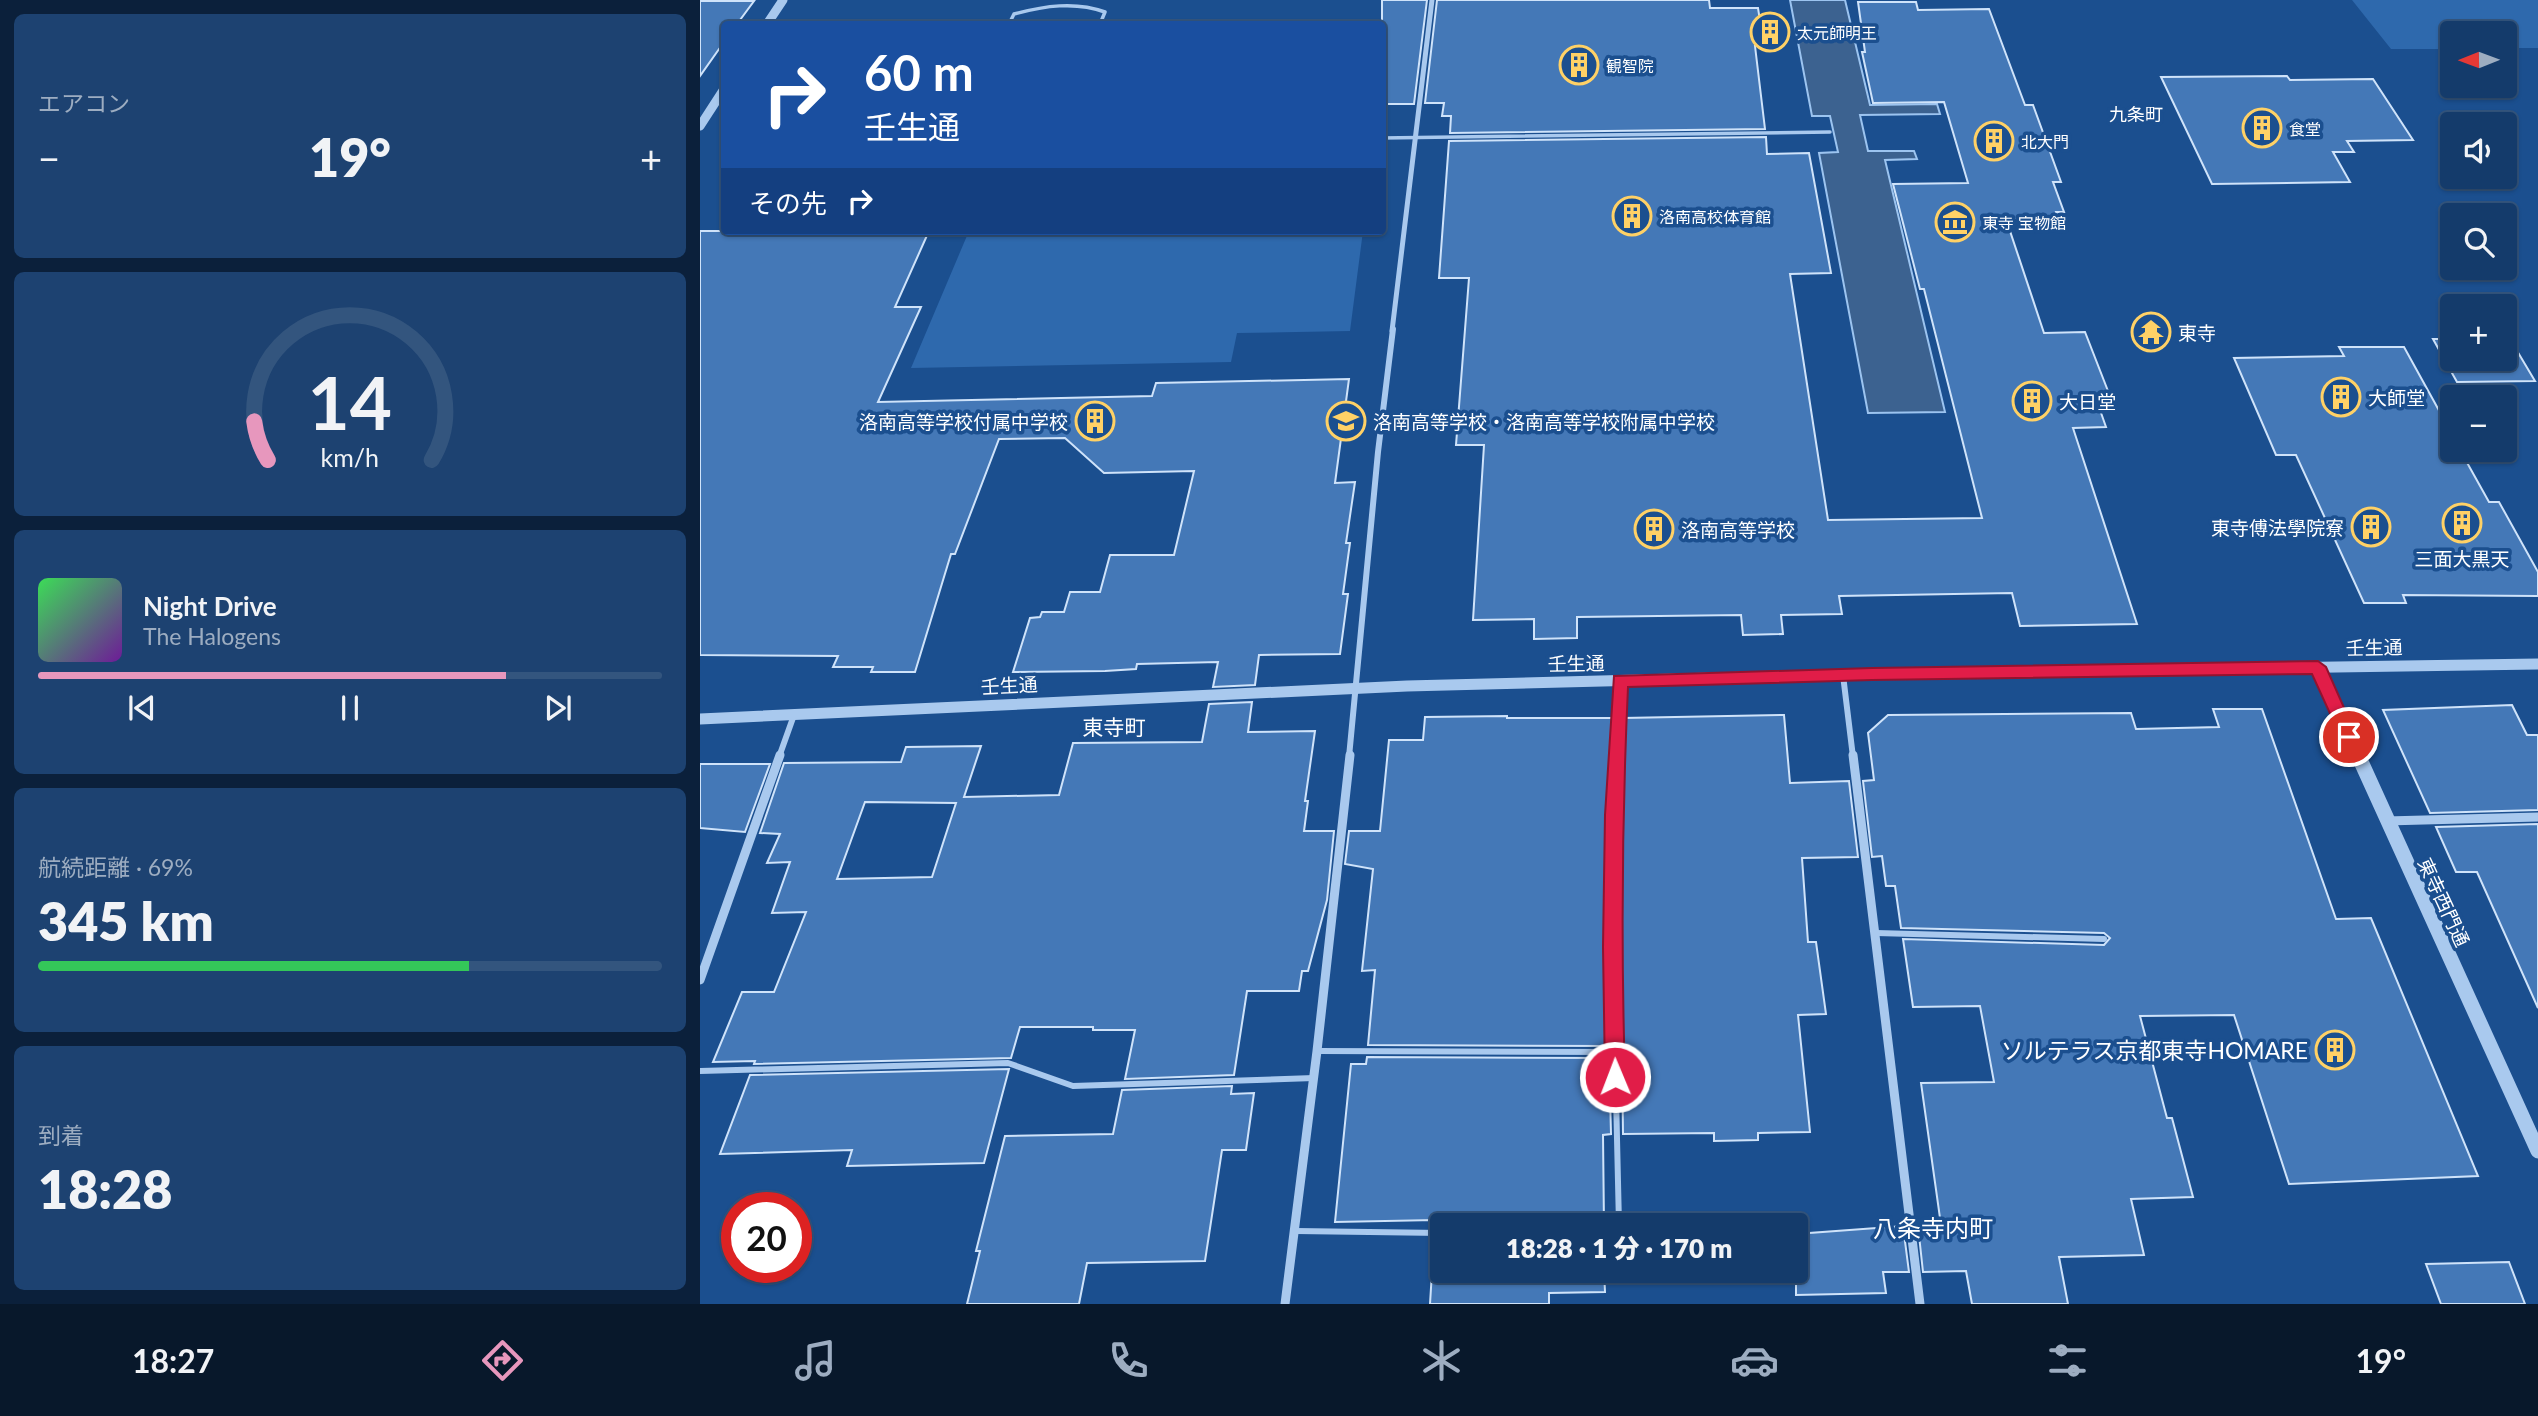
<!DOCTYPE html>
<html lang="ja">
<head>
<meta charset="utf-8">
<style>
  :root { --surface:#143b6b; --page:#1d4271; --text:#f1f3f6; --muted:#9dadc1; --line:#33557e; --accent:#e797bd }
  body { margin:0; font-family:Lato,"Noto Sans JP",sans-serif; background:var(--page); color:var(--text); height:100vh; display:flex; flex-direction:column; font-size:26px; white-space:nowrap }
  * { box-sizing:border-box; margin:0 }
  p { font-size:23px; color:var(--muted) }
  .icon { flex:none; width:38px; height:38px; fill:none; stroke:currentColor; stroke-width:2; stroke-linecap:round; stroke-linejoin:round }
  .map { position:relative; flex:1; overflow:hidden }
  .sheet { display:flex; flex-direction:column; gap:14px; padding:14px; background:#0b203b; width:700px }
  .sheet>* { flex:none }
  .top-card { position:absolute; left:21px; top:21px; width:665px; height:214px; border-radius:7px; box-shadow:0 2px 5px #0004,0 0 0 2px var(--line); background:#1a4fa0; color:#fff; overflow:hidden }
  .needle { width:46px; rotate:269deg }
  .tools { position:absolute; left:1740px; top:21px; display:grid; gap:14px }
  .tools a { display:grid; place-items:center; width:77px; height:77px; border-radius:7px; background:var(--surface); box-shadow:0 2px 5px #0004,0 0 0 2px var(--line); font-size:35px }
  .speed { position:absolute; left:21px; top:1192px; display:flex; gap:14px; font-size:35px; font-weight:700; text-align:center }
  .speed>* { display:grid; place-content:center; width:91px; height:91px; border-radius:50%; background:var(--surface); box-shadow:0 2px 5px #0004,0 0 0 2px var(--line); line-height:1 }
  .speed .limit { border:10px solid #d22; background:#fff; color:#111 }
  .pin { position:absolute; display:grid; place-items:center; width:60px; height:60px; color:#fff; margin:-30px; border:4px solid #fff; border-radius:50%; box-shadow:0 2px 7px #0007 }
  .me { position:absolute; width:77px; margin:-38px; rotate:359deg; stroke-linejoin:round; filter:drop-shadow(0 0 5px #0008) }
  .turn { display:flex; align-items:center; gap:24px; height:147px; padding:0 28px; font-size:32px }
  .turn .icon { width:91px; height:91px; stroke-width:2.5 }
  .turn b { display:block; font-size:49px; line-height:60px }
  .then { display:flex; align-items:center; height:66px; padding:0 28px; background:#0003; gap:14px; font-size:26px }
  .big { font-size:52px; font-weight:800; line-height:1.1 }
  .sheet .widget { flex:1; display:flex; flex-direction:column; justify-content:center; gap:10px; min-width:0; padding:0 24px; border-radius:10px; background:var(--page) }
  .sheet .dial { align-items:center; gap:0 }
  .dial svg { height:182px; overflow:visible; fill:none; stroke:var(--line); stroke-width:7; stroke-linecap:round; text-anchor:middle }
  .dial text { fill:var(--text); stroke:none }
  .song { display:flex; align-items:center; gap:21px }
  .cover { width:84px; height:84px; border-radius:10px; background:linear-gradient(135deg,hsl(130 70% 55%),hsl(280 70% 35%)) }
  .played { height:7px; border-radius:4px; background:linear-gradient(90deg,var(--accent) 75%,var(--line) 75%) }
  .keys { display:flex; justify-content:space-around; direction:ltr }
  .heat { display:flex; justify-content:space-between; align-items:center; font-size:38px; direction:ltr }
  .charge { height:10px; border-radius:5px; background:linear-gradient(90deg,#34c759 69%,var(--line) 0) }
  .trip { position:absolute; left:730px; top:1213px; width:378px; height:70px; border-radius:7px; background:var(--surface); box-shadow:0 2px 5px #0004,0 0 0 2px var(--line); font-weight:800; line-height:70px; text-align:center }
  .dock { display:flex; height:112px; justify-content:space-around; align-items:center; background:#08182b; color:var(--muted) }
  .dock .icon { width:49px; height:49px }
  .dock .on { color:var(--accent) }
  .dock b { font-size:32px; color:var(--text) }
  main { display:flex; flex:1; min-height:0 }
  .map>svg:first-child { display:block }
  .green { fill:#2e69ad }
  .water { fill:#3c6290; stroke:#9cc4f0; stroke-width:2 }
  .building { fill:#4478b7; stroke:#cfe3fa; stroke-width:2; fill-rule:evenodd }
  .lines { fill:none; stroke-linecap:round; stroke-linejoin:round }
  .service-far2 { stroke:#a9c9ee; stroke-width:3.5 }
  .service-far1 { stroke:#a9c9ee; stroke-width:5 }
  .service { stroke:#a9c9ee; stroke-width:6 }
  .minor-far2 { stroke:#a9c9ee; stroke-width:5 }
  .minor-far1 { stroke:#a9c9ee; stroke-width:6 }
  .minor { stroke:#a9c9ee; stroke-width:9 }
  .tertiary-far2 { stroke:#a9c9ee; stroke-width:9 }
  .tertiary-far1 { stroke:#a9c9ee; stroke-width:11 }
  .tertiary { stroke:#a9c9ee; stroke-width:15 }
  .route { fill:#e11d48; stroke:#92132f; stroke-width:2 }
  .labels { text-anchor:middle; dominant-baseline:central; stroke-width:7; stroke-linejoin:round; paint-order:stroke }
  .far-poi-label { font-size:16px; fill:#fff; stroke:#1b4f8f; text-anchor:start }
  .far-neighbourhood-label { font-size:18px; fill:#fff; stroke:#1b4f8f }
  .poi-label { font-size:19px; fill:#fff; stroke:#1b4f8f; text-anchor:start }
  .street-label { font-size:19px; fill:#fff; stroke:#1b4f8f }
  .neighbourhood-label { font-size:21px; fill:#fff; stroke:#1b4f8f }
  .near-poi-label { font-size:23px; fill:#fff; stroke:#1b4f8f; text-anchor:end }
  .near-neighbourhood-label { font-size:24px; fill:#fff; stroke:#1b4f8f }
</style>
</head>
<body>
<main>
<section class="sheet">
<div class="widget"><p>エアコン</p>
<div class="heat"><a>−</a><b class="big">19°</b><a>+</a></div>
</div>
<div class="widget dial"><svg viewBox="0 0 100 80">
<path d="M14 69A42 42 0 1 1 86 69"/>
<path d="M14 69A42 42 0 0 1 8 52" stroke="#e797bd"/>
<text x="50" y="56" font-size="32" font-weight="700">14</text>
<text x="50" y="72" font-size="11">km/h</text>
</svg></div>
<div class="widget">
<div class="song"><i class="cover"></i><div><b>Night Drive</b><p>The Halogens</p></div></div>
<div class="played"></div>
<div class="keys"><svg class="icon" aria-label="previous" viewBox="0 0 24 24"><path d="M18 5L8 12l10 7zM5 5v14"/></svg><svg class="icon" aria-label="pause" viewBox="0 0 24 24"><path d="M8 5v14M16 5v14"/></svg><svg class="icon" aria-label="next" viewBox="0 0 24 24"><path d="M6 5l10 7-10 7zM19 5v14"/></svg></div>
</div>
<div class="widget"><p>航続距離 · 69%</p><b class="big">345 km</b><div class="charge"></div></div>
<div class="widget"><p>到着</p><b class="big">18:28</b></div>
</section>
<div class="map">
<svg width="1838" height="1304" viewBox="0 0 1838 1304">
  <rect width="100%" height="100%" fill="#1b4f8f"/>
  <!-- green -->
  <g class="green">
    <polygon points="1652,0 1838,0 1838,48 1804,48 1804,33 1752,33 1752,49 1691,49"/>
    <polygon points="269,231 663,231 650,331 537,333 531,362 211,368"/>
  </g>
  <!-- water -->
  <polygon class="water" points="1090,0 1145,0 1170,105 1237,104 1240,114 1160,115 1168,151 1214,151 1217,159 1185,160 1245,412 1168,413 1119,153 1138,152 1130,116 1112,116"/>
  <!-- building -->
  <g class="building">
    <polygon points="682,0 727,0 714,104 682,104"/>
    <polygon points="737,0 1009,0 1010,8 1058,8 1064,46 1055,46 1065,129 750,133 751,116 742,116 744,103 725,103"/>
    <polygon points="0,1 54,1 37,24 24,24 24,42 0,76"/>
    <polygon points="1158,2 1216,2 1218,10 1289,9 1325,105 1333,105 1361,182 1353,182 1364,212 1356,212 1358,219 1306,219 1344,333 1385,332 1415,409 1400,410 1406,427 1373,428 1437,624 1320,626 1312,593 1139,596 1142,614 1081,615 1083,634 1043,635 1041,615 877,617 877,638 834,639 834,619 773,620 784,445 756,445 769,278 739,278 749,141 1066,137 1067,154 1109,153 1131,273 1090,274 1128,520 1282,518 1224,289 1220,289 1193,184 1268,183 1244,102 1173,103 1162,52 1165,52"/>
    <polygon points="1587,76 1590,80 1673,79 1713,140 1647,141 1654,152 1633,152 1650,182 1512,184 1461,77"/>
    <polygon points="0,231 229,231 195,307 221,307 178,402 452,396 456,383 649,379 635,483 655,482 646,543 650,543 643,594 648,594 640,654 559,655 555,685 513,687 518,662 437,664 436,669 405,671 313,672 330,618 340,617 342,612 364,612 370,592 400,592 410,555 474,555 494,471 404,473 365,438 299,439 255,554 251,554 215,672 171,672 173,667 133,667 138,656 0,655"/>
    <polygon points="1733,339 1752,339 1752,359 1804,359 1804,339 1810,339 1835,381 1757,382"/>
    <polygon points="1639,347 1704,347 1752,434 1752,450 1760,450 1789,502 1799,502 1838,572 1838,596 1703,595 1706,603 1664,603 1596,455 1576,455 1534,358 1644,356"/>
    <path d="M552,702l-4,30 67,-1 -10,70h3l-4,30h30l-7,69 -19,71h-6l-3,20h-52l-13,84 -109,4 10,-49h-42v-3h-73l-9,31 -257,6 1,-3 -42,1 29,-70h32l32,-80 -34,1 18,-51 -23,1 13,-29 -20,-1 24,-70 117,-1 5,-15 75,-1 -17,51 95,-2 14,-52 129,-1 7,-38zM165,802l91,1 -24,74 -95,2z"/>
    <polygon points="1812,705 1827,735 1838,735 1838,810 1730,813 1683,710"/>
    <polygon points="1513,709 1562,709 1636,919 1671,918 1778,1176 1589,1184 1534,1015 1440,1016 1467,1118 1472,1118 1493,1197 1431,1199 1444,1255 1359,1257 1368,1304 1272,1304 1266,1271 1223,1272 1218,1226 1241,1225 1221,1083 1294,1082 1280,1006 1213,1007 1203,939 1404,945 1410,938 1404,933 1201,928 1195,886 1186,886 1182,856 1172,857 1163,781 1174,780 1168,733 1188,715 1431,713 1436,729 1519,727"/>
    <polygon points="1084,715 1090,783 1149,781 1158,857 1102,858 1108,942 1116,942 1126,1014 1098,1015 1110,1132 1058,1133 1058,1140 1014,1141 1014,1133 923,1134 919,815 923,718"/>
    <polygon points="807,716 807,718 913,718 907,815 909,1046 668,1045 675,970 662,971 673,869 645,864 649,831 680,831 689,740 723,740 725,717"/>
    <polygon points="0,764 70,764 45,832 0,828"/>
    <polygon points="1838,824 1838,1008 1777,872 1756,872 1736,827"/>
    <polygon points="667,1057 909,1058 911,1134 903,1135 904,1225 742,1225 742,1227 735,1227 735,1220 635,1222 651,1064 666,1064"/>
    <polygon points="309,1069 284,1163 147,1166 152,1150 20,1154 50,1075"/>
    <polygon points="532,1086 531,1094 554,1093 546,1150 522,1150 505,1261 387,1263 379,1304 267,1304 280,1251 276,1251 305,1136 413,1134 422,1090"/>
    <polygon points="1203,1226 1209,1272 1183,1272 1186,1293 1096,1295 1096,1234"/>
    <polygon points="734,1239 742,1239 742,1270 904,1270 905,1292 849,1293 849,1304 730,1304"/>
    <polygon points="1809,1262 1825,1304 1741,1304 1726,1264"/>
  </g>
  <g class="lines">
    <!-- service-far2 -->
    <g class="service-far2">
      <path d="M309,24l5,-10c30,-8 61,-13 91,-2l-5,12"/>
      <polyline points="682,138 1130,132"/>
    </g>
    <!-- service-far1 -->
    <polyline class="service-far1" points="916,757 920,681"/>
    <!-- service -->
    <g class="service">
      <polyline points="1176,933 1404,939"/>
      <polyline points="617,1051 915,1052 919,1225"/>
      <polyline points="915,1052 913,815 916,755"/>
      <polyline points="0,1071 308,1063 373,1086 614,1078"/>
      <polyline points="596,1231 742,1233"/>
    </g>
    <!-- minor-far2 -->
    <polyline class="minor-far2" points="692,331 732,0"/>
    <!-- minor-far1 -->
    <g class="minor-far1">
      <polyline points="1143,675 1153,757"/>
      <polyline points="79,757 94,715"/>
      <polyline points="649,757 678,452 693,329"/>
    </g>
    <!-- minor -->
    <g class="minor">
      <polyline points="1153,755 1220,1304"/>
      <polyline points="1686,821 1838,817"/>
      <polyline points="0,980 80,755"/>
      <polyline points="585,1304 617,1051 650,755"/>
    </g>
    <!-- tertiary-far2 -->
    <g class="tertiary-far2">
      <polyline points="67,24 83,0"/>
      <polyline points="0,126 24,89"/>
    </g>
    <!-- tertiary-far1 -->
    <g class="tertiary-far1">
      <polyline points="1618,667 1659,757"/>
      <polyline points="0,719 707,686 1172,674 1838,664"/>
    </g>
    <!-- tertiary -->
    <polyline class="tertiary" points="1658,755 1838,1151"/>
  </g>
  <!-- route -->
  <path class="route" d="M1618,661l8,6 31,70 -2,5h-12l-31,-68 -440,6 -244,7c-6,130 -7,259 -3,390l-3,6 -7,3 -7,-3 -3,-6 -2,-130 2,-132 9,-139 258,-8z"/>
  <!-- icons -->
  <defs>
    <symbol id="building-ring" viewBox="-11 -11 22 22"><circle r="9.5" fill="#1b4f8f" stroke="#ffd166" stroke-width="1.5"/><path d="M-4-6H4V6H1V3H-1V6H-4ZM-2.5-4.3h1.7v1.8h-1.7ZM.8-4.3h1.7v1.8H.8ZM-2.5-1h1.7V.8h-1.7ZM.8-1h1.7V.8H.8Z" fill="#ffd166"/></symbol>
    <symbol id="museum-ring" viewBox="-11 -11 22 22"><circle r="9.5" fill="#1b4f8f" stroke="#ffd166" stroke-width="1.5"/><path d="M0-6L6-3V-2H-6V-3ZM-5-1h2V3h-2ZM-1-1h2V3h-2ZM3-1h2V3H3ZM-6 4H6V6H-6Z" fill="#ffd166"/></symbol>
    <symbol id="temple-ring" viewBox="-11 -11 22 22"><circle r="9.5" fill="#1b4f8f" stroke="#ffd166" stroke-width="1.5"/><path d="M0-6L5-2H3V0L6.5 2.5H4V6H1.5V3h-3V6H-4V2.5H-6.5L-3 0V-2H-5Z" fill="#ffd166"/></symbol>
    <symbol id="school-ring" viewBox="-11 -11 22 22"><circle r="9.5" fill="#1b4f8f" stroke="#ffd166" stroke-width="1.5"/><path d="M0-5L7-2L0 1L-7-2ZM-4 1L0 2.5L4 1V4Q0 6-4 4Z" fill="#ffd166"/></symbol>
  </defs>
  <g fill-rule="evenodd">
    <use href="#building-ring" x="1048" y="10" width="44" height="44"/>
    <use href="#building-ring" x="857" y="43" width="44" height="44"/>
    <use href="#building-ring" x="1540" y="106" width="44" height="44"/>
    <use href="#building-ring" x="1272" y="119" width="44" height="44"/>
    <use href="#building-ring" x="910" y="194" width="44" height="44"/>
    <use href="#museum-ring" x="1233" y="200" width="44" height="44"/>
    <use href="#temple-ring" x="1429" y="310" width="44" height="44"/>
    <use href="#building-ring" x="1619" y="375" width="44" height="44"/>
    <use href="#building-ring" x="1310" y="379" width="44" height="44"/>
    <use href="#building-ring" x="373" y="399" width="44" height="44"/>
    <use href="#school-ring" x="624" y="399" width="44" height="44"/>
    <use href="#building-ring" x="1740" y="501" width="44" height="44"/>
    <use href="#building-ring" x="1649" y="505" width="44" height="44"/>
    <use href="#building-ring" x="932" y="507" width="44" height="44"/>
    <use href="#building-ring" x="1613" y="1028" width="44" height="44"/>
  </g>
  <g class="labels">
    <!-- far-poi labels -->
    <g class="far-poi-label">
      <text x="1097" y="32">太元師明王</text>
      <text x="906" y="65">観智院</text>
      <text x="1589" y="128">食堂</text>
      <text x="1321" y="141">北大門</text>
      <text x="959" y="216">洛南高校体育館</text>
      <text x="1282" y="222">東寺 宝物館</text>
    </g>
    <!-- far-neighbourhood labels -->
    <g class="far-neighbourhood-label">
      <text x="1436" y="114">九条町</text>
    </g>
    <!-- poi labels -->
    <g class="poi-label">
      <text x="1478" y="332">東寺</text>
      <text x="1668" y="397">大師堂</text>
      <text x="1359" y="401">大日堂</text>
      <text x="368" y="421" text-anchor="end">洛南高等学校付属中学校</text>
      <text x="673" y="421">洛南高等学校・洛南高等学校附属中学校</text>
      <text x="1644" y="527" text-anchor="end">東寺傅法學院寮</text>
      <text x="981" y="529">洛南高等学校</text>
      <text x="1762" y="558" text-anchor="middle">三面大黒天</text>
    </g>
    <!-- street labels -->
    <g class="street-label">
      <text transform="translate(1674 647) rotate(-1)">壬生通</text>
      <text transform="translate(876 663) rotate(-1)">壬生通</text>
      <text transform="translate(309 685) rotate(-3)">壬生通</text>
      <text transform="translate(1744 902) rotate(65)">東寺西門通</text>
    </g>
    <!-- neighbourhood labels -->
    <g class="neighbourhood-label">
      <text x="414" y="726">東寺町</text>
    </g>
    <!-- near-poi labels -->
    <g class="near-poi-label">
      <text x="1608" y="1050">ソルテラス京都東寺HOMARE</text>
    </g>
    <!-- near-neighbourhood labels -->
    <g class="near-neighbourhood-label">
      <text x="1233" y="1227">八条寺内町</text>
    </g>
  </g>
</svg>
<div class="tools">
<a><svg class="needle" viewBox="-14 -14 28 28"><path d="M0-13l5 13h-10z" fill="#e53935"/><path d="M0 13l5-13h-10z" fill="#9dadc1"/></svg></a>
<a><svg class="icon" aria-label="sound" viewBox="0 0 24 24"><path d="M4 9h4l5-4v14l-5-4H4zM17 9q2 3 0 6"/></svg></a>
<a><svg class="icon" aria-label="search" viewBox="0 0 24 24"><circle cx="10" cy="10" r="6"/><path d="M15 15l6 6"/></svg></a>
<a>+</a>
<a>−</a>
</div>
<div class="speed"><div class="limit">20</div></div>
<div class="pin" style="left:1649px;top:737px;background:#d93025"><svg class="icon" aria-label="arrive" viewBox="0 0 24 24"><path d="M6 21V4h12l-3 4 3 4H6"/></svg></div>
<svg class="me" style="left:915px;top:1077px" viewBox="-20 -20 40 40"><circle r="17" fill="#e11d48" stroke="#fff" stroke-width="3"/><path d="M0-11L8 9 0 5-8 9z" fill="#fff"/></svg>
<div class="trip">18:28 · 1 分 · 170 m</div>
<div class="top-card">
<div class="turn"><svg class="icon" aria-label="right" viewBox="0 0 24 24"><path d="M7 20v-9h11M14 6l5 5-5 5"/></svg><div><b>60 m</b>壬生通</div></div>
<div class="then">その先<svg class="icon" aria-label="right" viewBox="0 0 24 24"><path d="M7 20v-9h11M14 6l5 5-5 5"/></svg></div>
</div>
</div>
</main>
<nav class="dock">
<b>18:27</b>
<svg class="icon on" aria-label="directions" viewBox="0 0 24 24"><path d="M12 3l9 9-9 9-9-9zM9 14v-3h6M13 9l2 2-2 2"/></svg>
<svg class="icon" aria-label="music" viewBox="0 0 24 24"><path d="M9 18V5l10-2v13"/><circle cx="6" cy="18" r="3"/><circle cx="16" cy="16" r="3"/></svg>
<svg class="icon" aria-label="phone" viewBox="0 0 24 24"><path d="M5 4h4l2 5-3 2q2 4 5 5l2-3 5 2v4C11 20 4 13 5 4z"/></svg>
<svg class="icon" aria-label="climate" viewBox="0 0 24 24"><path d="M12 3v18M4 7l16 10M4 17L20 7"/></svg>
<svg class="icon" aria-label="car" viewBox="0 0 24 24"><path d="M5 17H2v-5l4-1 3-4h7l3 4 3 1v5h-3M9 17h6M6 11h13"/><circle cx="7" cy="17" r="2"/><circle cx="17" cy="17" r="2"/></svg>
<svg class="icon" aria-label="filters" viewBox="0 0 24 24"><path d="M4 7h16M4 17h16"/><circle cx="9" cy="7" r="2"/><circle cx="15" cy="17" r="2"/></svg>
<b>19°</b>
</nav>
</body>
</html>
